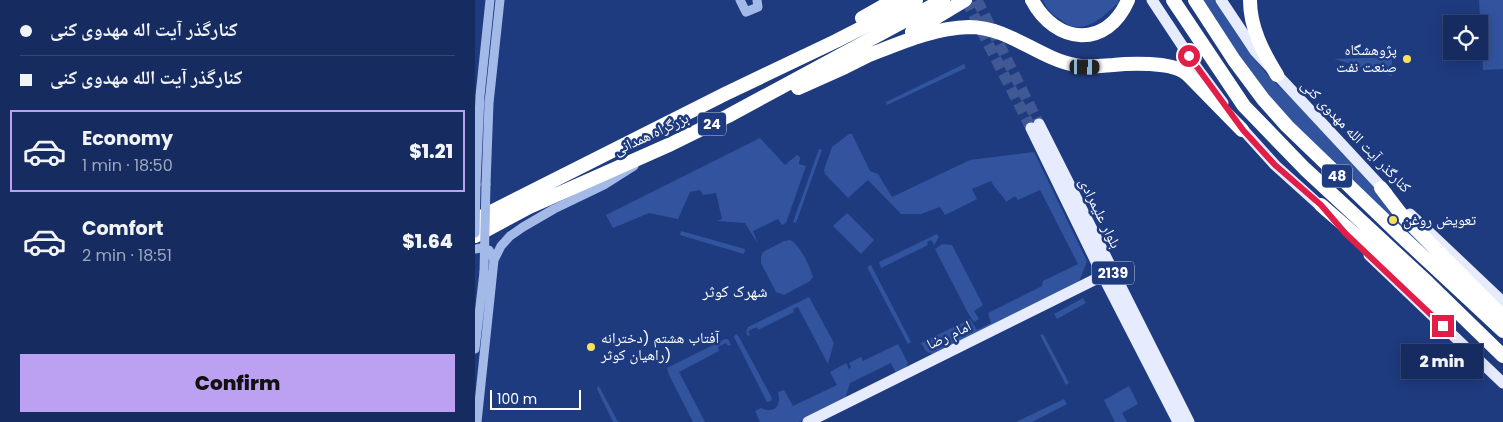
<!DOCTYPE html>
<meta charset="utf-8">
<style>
body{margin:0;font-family:Poppins,"Noto Naskh Arabic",sans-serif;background:#233869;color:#f1f3f6;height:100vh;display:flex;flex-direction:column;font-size:19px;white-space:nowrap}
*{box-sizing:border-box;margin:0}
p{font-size:16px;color:#9ea7bd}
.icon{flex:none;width:28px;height:28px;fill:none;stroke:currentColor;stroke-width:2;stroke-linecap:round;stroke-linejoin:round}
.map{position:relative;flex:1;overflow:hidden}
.drawer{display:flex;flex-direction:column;background:#162c60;width:475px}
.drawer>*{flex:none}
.guide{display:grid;align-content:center;height:110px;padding:0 20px;background:#162c60}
.buttons{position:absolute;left:968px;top:15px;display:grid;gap:10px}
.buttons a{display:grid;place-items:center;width:45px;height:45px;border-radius:0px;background:#162c60;box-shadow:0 2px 12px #0003,0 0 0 1px #354875;font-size:25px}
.scale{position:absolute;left:15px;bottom:12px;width:91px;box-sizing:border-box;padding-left:5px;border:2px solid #fff;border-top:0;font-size:14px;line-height:18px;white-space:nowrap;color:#fff;-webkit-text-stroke:4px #1e3b80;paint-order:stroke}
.end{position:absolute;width:22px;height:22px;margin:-11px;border:6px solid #e11d48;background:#fff;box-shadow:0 0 0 2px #fff}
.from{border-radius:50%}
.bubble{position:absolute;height:35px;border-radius:0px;background:#162c60;box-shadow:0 2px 12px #0003,0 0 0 1px #354875;font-size:16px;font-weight:800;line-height:35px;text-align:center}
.car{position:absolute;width:15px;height:30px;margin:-15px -8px;border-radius:6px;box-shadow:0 0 4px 1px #0007;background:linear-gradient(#222 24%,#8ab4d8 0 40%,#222 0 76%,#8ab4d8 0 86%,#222 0)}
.guide b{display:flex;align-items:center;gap:18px;height:48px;font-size:19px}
.guide b+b{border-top:1px solid #354875}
.guide i{width:12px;height:12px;background:#f1f3f6}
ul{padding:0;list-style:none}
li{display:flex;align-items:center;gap:15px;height:82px;margin:0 10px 8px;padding:0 10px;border:2px solid transparent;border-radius:0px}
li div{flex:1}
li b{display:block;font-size:19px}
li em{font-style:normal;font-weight:800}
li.selected{border-color:#bca0f2}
li>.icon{width:45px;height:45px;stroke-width:1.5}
.primary-button{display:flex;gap:10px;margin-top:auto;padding:10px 20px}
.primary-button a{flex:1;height:58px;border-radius:0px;background:#bca0f2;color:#111;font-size:20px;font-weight:800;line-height:58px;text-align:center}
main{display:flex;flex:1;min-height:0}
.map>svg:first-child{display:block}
.green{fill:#32539e}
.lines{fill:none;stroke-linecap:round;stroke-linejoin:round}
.major-tunnel{stroke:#405893;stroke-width:11;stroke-dasharray:11 5.5;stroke-linecap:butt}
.minor{stroke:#a3b9e8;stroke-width:9}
.major{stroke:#e6ecfe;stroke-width:11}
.highway{stroke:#fff;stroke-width:14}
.minor-bridge{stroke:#a3b9e8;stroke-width:9}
.route{stroke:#e11d48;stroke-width:6}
.poi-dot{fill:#f7e162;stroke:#1e3b80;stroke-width:2}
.labels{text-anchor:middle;stroke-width:5;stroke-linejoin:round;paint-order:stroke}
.shield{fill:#1e3b80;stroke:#bcc4d9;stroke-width:1}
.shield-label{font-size:14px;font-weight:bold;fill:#fff}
.poi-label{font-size:15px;fill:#fff;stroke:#1e3b80;text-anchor:start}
.street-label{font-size:15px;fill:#fff;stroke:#1e3b80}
.neighbourhood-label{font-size:16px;fill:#fff;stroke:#1e3b80}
</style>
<main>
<section class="drawer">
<div class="guide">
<b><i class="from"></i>کنارگذر آیت اله مهدوی کنی</b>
<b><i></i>کنارگذر آیت الله مهدوی کنی</b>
</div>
<ul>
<li class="selected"><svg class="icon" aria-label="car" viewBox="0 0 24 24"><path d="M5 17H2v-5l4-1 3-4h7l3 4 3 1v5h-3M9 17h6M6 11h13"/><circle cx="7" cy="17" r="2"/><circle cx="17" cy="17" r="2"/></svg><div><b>Economy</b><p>1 min · 18:50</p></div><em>$1.21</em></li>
<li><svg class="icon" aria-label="car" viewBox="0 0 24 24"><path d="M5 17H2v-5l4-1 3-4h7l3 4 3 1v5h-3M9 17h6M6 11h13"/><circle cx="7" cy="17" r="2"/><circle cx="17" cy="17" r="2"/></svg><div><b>Comfort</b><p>2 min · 18:51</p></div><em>$1.64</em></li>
</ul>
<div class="primary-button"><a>Confirm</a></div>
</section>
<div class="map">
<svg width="1028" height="422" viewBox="0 0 1028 422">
<rect width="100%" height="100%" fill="#1e3b80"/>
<path class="green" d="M568,0H644L643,3C631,14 615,31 596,26C593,25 589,22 586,20C578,15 571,9 568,0Z
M727,0H740C762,34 782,69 814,95L1028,323L827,133L793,95L772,67Z
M1004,0H1028V69L1008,70Z
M917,57V76L859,59Z
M489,64L491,68L412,105L411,102Z
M374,134H377L395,171L403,174L417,197L495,160L559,152L612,261L604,282L459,355L451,351L446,343L495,319L502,330L516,323L513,313L567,286L568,281L603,264L565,190L543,200L540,196L531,202C526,193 520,189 516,181L497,189L502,199L470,215L465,207L446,214H426L393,180L373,198L350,174L349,170L357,147Z
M285,138L310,165L322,155L325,157L324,164L331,166L311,223L307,225L303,219L278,231L283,244L270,223L242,221L247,219L241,193L228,195L225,190L215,192L203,219L174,213L138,228L131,215Z
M344,149L347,150L321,223L318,222Z
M372,213L399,240L386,254L358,226Z
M206,231L270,249L269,254L205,235Z
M462,234L464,237L459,245L456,240L452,242L453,245L406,268L404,262Z
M315,240C326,246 334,265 338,277L335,281L309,295L301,292L286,263V257L288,252L309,241Z
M467,244L477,245L508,305L499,311L504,319L499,322L493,313L460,249Z
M396,265L436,342L433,344L392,267Z
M334,297L359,343L353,364L323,307L318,309L319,312L283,330L282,327L273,331L275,335L273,336L271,332L273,327Z
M608,298L611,303L582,319L579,314Z
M261,334L264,337L297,398L296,401L292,402L291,400L260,339L259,337Z
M568,334L594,383L591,385L565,335Z
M250,339H253L256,345L253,346L251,343L243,347L244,351L204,372L230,422H218L194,375L192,368Z
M423,344L433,363L429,371L422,375L416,363L375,383L370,399L324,422H285L280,411L286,408C301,414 306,405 303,392L309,390L318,406L362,385L355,372L371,363L374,369L376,367L374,363L386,357L388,361Z
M123,386L125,388L143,422H138L122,389Z
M654,386L663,404L647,413L652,422H640L629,400Z
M589,399L592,404L557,422H541Z"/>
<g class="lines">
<path class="major-tunnel" d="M491,0L556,128
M502,0L564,124"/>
<path class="minor" d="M265,0L271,12L283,7L282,0
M11,184L14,103L25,0
M1,185L5,96L15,0
M0,249L6,248L14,250L19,260
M0,349L9,272
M2,422L19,260L26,246L35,236L48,227L79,209L129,185L159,166"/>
<path class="major" d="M677,0L722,68L748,103
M746,0L780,51L912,193
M564,124L714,422
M763,124L800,165L851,211
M556,128L628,276L703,422
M935,214L1028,302
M894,255L1028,383
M333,422L637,271"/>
<path class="highway" d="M557,0C581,45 632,49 653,0
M698,0L769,106L830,169L953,283L1028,356
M720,0L759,60L788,99L812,126L924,234L1028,331
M775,0C775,28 788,52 802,75
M387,18L419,0
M437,32L490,0
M389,57C423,44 457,28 494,27C534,27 563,58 600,65C613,68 625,66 638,65C656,63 694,62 709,72C712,74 715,77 718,80L767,130
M323,88L370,67L396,54
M906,188L926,214L1028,317
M846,205L953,298L969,310
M0,220L250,94L361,41L441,0
M0,236L54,207L196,144L253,116L468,0"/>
<path class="minor-bridge" d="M0,233L1,185
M9,272L11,184"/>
</g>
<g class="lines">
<path class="route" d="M714,56L768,130L800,165L846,205L870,233L968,326"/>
</g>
<g class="poi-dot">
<circle cx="932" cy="59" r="5"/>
<circle cx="918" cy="220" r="5"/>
<circle cx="116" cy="347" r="5"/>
</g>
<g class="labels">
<g class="shield">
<rect x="223" y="112.5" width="28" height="23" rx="4"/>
<rect x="847" y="164.5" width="30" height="23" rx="4"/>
<rect x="617" y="261.5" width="42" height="23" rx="4"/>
</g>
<g class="shield-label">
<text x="237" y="129">24</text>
<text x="862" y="181">48</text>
<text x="638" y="278">2139</text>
</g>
<g class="poi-label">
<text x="922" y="55" text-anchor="end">پژوهشگاه<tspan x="922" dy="17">صنعت نفت</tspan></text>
<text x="928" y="225">تعویض روغن</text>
<text x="126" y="343">آفتاب هشتم (دخترانه<tspan x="126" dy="17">راهیان کوثر)</tspan></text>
</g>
<g class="street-label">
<text transform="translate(176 134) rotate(-25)" y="5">بزرگراه همدانی</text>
<text transform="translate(881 136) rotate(46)" y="5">کنارگذر آیت الله مهدوی کنی</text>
<text transform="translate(625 213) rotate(64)" y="5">بلوار علیمرادی</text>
<text transform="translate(474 335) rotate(-26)" y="5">امام رضا</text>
</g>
<g class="neighbourhood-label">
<text x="260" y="297">شهرک کوثر</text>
</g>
</g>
</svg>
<div class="buttons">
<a><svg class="icon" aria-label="locate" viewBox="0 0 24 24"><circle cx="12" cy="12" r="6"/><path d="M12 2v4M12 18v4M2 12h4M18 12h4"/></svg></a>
</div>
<div class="scale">100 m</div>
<i class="end from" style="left:714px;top:56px"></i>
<i class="end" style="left:968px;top:326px"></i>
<div class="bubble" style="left:926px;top:344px;width:82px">2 min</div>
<i class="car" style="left:610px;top:67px;rotate:91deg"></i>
</div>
</main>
